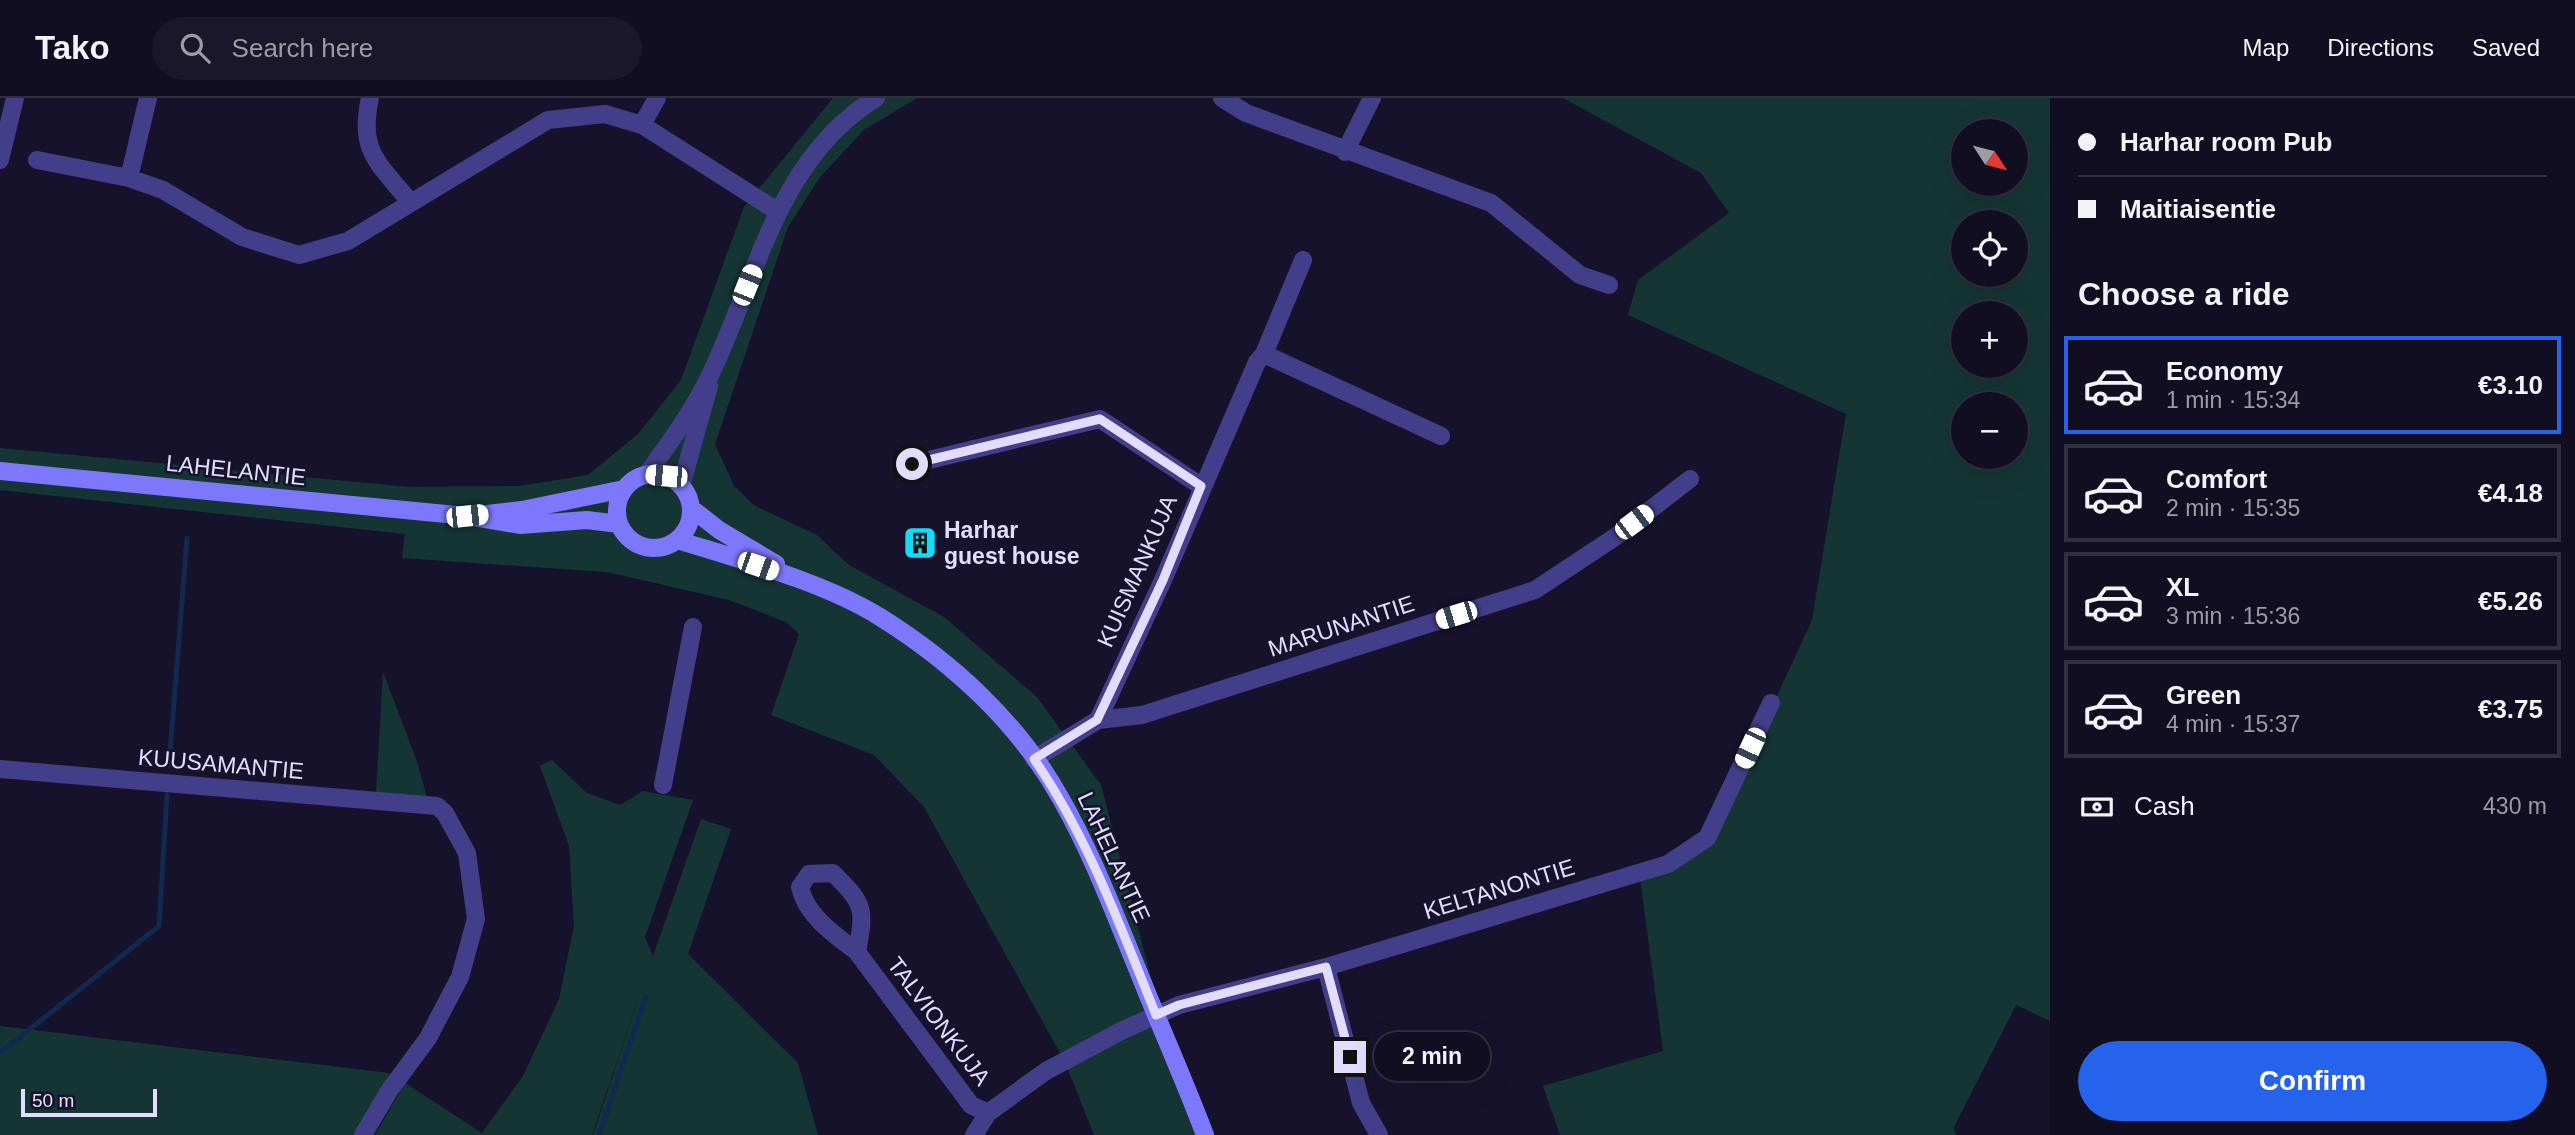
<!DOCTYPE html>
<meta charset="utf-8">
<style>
body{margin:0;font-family:Arial,sans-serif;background:#1a172a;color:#f1f3f6;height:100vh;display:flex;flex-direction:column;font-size:26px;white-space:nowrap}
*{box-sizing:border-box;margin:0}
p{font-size:23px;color:#9c9ca5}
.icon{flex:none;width:38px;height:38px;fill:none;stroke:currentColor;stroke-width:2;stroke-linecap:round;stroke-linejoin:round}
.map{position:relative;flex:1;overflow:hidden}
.panel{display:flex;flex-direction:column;background:#110e21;width:525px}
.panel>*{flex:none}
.top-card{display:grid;align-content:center;height:154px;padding:0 28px;background:#110e21}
.needle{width:46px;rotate:126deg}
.buttons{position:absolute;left:1951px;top:21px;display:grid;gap:14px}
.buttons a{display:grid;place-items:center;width:77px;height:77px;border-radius:50%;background:#110e21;box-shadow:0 7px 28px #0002,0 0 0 2px #302e3f;font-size:35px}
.scale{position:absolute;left:21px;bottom:18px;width:136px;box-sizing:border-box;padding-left:7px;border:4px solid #e2ddfe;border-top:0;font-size:19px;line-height:24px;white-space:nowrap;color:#e2ddfe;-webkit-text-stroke:5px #17122c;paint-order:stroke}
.end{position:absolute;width:32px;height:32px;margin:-16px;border:9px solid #e2ddfe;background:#111;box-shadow:0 0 0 4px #111}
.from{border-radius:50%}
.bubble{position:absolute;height:49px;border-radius:24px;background:#110e21;box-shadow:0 7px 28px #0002,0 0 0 2px #302e3f;font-size:23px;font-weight:800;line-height:49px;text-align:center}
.car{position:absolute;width:21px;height:42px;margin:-21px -10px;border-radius:9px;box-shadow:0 0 5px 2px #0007;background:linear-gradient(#fff 24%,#345 0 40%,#fff 0 76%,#345 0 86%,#fff 0)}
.top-card b{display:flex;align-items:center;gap:24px;height:66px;font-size:26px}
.top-card b+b{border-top:2px solid #302e3f}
.top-card i{width:18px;height:18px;background:#f1f3f6}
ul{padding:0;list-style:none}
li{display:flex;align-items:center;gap:21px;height:98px;margin:0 14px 10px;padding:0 14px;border:4px solid #302e3f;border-radius:0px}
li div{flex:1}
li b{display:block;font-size:26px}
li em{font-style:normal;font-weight:800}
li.selected{border-color:#2563eb}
li>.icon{width:63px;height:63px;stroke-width:1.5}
h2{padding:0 28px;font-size:32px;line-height:84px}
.pay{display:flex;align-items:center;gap:18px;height:77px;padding:0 28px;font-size:26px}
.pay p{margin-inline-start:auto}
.primary-button{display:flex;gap:14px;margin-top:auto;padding:14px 28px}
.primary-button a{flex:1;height:80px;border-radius:42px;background:#2563eb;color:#fff;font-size:28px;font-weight:800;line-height:80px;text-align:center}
header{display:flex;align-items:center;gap:42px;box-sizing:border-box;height:98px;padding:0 35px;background:#110e21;border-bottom:2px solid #302e3f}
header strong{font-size:33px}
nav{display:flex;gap:38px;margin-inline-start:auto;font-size:24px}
.search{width:490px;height:63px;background:#1a172a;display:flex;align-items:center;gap:18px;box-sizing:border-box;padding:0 24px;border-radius:38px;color:#9c9ca5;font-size:26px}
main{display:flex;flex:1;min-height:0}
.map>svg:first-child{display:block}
.green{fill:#153535;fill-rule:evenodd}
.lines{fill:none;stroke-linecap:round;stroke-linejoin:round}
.stream{stroke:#112851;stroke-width:5}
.minor{stroke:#433e89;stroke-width:18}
.tertiary{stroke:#433e89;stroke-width:18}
.secondary{stroke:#7d77fc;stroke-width:18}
.route{stroke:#e2ddfe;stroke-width:9}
.labels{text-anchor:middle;stroke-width:5;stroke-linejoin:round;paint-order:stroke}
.street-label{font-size:23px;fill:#e2ddfe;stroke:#17122c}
.poi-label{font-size:23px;font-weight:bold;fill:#e2ddfe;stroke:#17122c;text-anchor:start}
</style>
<header>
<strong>Tako</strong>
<div class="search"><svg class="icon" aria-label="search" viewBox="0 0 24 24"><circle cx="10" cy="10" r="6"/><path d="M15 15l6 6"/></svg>Search here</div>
<nav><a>Map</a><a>Directions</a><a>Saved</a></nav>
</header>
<main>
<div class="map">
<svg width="2050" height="1037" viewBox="0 0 2050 1037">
<rect width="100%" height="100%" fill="#17122c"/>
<path class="green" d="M833,0H917L864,32L820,79L788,129L715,346L734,388L755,408L817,437L849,467L944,519L1037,599L1101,687L1158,907L1215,1037H1094L1065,964L924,709L874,657L771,617L799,536L786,524L729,502L607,474L402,460L405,436L0,392V350L410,389L519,388L588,377L638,336L681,282L744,109Z
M1563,0H2050V923L2016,907L1954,1029L1956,1037H1560L1543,988L1663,953L1640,780L1710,743L1812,522L1846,316L1628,217L1638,182L1729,115L1701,75ZM1964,33H2016V86H1964ZM1964,124H2016V177H1964ZM1964,215H2016V268H1964ZM1964,306H2016V359H1964Z
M383,574L416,661L427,699L376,695Z
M552,662L587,695L620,707L643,693L693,702L645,839L653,858L701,721L731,731L688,856L798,965L818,1037H593L644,884L592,1037H375L405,985L482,1035L523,978L559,901L574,828L569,748L540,668Z
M0,928L389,975L392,977L355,1037H0Z"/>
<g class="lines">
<path class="stream" d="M169,667L187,440
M0,955L159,828L167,697
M599,1037L646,899"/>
<path class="minor" d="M370,0C358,54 379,65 410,104
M1222,0L1246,15L1491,105L1580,177L1609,187
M642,27L657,0
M1345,54L1372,0
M0,62L15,0
M37,62L129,80L163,92L242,139L299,157L348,143L548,22L605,16L642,27L777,113
M129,80L148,0
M1264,256L1441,338
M912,366L1100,321L1201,388
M1098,622L1142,617L1535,492L1615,439L1690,381
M1034,661L1098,622L1163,482L1257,264L1264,256L1303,162
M0,671L437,708L445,715L467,755L476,821L460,879L428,940L389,993L363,1037
M663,687L693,529
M857,854C835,837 806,818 800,789L809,776L833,775C865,807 865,810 857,854L971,1007L988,1015
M1326,869L1361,1005L1379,1037
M974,1037L988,1015L1046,973L1123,932L1179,907L1326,869L1668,766L1707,740L1771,605"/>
<path class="tertiary" d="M647,376C670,344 696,309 712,273C758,176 778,60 876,0
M681,388L709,288"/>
<path class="secondary" d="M0,373L467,418L520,427L587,422L619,426
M617 413a37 37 0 1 1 74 0a37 37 0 1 1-74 0Z
M691,410L719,432L776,466
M487,416L522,412L624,391
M677,442C741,462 824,484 880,519C952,564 1019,625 1061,701C1093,757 1116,820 1141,880C1162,933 1185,984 1205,1037"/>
</g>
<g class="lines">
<path class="route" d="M912,366L1100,321L1201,388L1163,482L1097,622L1034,661C1088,739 1121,830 1156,917L1179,907L1326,869L1350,959"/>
</g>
<defs>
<symbol id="building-square" viewBox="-11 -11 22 22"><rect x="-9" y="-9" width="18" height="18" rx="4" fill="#0edcf9" stroke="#17122c"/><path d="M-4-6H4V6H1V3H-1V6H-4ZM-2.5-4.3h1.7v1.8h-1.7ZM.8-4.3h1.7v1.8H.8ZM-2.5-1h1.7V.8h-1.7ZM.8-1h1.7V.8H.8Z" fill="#111"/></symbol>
</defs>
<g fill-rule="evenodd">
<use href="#building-square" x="901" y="426" width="38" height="38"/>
</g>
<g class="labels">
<g class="street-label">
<text transform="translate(236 372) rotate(6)" y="8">LAHELANTIE</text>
<text transform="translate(1137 473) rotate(-66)" y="8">KUISMANKUJA</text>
<text transform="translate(1341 528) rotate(-18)" y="8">MARUNANTIE</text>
<text transform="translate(221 666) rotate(5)" y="8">KUUSAMANTIE</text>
<text transform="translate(1114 759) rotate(65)" y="8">LAHELANTIE</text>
<text transform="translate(1499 791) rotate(-17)" y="8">KELTANONTIE</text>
<text transform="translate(939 923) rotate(53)" y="8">TALVIONKUJA</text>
</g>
<g class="poi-label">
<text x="944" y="440">Harhar<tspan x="944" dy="26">guest house</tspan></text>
</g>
</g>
</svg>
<div class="buttons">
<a><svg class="needle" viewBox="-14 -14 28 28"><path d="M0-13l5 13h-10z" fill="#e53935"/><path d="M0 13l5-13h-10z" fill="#9c9ca5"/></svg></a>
<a><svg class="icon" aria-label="locate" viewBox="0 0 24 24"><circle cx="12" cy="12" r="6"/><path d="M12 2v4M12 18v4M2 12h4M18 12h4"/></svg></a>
<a>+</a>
<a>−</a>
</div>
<div class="scale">50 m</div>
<i class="end from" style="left:912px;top:366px"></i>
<i class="end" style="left:1350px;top:959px"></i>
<div class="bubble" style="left:1374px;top:934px;width:116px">2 min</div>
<i class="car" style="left:747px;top:187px;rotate:22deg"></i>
<i class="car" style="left:666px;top:378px;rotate:275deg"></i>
<i class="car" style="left:467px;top:418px;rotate:84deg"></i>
<i class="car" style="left:1634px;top:424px;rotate:53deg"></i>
<i class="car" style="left:758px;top:468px;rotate:109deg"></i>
<i class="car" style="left:1456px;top:517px;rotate:253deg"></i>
<i class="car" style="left:1750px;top:650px;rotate:205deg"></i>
</div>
<section class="panel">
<div class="top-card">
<b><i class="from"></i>Harhar room Pub</b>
<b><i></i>Maitiaisentie</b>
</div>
<h2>Choose a ride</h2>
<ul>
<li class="selected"><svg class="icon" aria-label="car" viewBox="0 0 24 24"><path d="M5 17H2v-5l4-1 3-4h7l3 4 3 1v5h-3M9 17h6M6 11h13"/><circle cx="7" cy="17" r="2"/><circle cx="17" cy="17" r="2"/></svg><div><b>Economy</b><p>1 min · 15:34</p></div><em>€3.10</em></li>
<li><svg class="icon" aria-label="car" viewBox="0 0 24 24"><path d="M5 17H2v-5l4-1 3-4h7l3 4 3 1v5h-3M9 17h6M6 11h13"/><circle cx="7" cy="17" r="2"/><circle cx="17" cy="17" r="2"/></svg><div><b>Comfort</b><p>2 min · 15:35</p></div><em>€4.18</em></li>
<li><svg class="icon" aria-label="car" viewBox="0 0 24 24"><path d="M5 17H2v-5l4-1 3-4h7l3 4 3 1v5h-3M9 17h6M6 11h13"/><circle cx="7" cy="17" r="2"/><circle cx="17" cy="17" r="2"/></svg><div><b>XL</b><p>3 min · 15:36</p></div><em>€5.26</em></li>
<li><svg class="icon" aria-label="car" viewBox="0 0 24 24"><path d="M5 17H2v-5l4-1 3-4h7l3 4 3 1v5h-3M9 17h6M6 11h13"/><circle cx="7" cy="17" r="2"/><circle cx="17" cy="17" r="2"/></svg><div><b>Green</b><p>4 min · 15:37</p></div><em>€3.75</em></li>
</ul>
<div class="pay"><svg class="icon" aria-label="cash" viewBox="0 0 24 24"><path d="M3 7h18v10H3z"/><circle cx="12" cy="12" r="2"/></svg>Cash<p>430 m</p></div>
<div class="primary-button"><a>Confirm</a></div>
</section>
</main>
